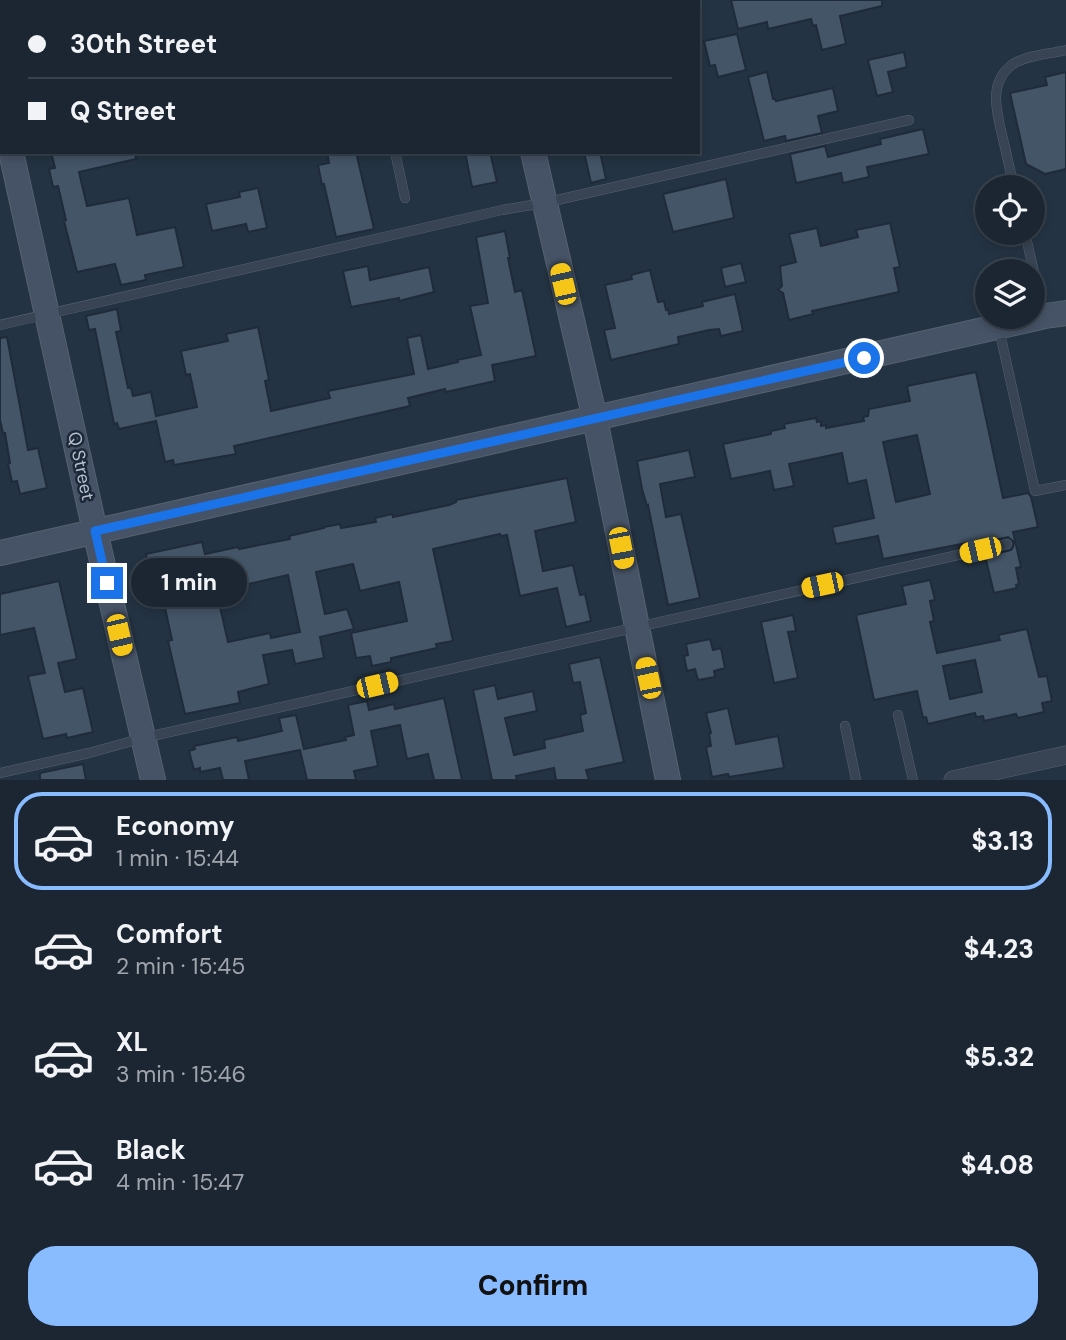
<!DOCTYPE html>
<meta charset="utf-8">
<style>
body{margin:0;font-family:"DM Sans",sans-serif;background:#28323e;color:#f1f3f6;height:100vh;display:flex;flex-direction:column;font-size:26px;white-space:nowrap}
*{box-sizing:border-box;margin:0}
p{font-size:23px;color:#a0a5ac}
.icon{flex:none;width:38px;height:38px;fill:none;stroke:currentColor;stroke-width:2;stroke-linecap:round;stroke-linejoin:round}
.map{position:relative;height:780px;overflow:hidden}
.side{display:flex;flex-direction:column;background:#1b2632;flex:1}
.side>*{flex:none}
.guide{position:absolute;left:0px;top:0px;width:700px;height:154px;box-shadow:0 4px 10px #0003,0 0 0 2px #39434d;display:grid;align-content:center;height:154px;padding:0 28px;background:#1b2632}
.controls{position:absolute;left:975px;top:175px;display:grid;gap:14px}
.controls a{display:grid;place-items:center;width:70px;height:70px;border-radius:50%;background:#1b2632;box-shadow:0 4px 10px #0003,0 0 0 2px #39434d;font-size:35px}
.end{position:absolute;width:32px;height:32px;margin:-16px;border:9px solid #1a73e8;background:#fff;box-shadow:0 0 0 4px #fff}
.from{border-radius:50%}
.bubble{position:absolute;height:49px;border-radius:24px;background:#1b2632;box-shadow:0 4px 10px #0003,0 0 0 2px #39434d;font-size:23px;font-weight:800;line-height:49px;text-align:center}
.car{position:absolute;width:21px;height:42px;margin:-21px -10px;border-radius:9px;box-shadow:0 0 5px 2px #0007;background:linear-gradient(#f5c518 24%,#345 0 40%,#f5c518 0 76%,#345 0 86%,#f5c518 0)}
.guide b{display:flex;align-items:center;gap:24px;height:66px;font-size:26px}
.guide b+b{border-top:2px solid #39434d}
.guide i{width:18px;height:18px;background:#f1f3f6}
ul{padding:12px 0 0;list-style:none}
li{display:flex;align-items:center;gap:21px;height:98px;margin:0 14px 10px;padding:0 14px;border:4px solid transparent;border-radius:28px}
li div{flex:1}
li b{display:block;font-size:26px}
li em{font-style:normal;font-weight:800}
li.selected{border-color:#8bf}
li>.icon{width:63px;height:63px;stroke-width:1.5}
.cta{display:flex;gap:14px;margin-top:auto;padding:14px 28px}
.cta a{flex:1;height:80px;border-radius:28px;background:#8bf;color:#111;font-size:28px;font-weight:800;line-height:80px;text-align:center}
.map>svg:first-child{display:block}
.building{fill:#445568;stroke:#1f2b3a;stroke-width:2;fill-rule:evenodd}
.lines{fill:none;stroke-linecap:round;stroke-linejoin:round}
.lane-casing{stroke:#566270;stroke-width:10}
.street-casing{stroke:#566270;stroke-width:19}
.secondary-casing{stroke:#566270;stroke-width:26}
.lane{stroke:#384453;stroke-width:9}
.street{stroke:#384453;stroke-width:18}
.secondary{stroke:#465366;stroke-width:24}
.route{stroke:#1a73e8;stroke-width:9}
.labels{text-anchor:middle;stroke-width:5;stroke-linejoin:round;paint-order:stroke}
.street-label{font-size:18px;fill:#b5bfcd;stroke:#1d2938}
</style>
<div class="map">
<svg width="1066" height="780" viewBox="0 0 1066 780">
<rect width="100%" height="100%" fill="#243343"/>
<path class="building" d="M731,0H882V6L840,16L846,44L822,50L816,25L813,26L811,19L768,29L767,22L738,29Z
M737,34L746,70L718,77L715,65L710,66L704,41Z
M904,52L907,67L888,72L893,92L877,96L868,60Z
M767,72L773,99H775L776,101L833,88L838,111L818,116L822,133L786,141L785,136L764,141L748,77Z
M1066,72V169L1045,174L1026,164L1010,93L1047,85L1045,77Z
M923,129L929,154L867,167L869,177L843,183L841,173L796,183L790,154L825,146L828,157L881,144L880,139Z
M51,152H135L136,159L79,172L87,206L129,198L137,235L175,227L184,267L145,275L146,280L121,285L115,264L77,272L64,221L66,220L58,186L53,187L49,169L55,168Z
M327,152H356L374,229L336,237L324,184L322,185L318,165L329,163Z
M465,152H490L497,182L472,187Z
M584,152H600L606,179L591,183Z
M726,179L734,218L673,232L663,194Z
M258,188L267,228L248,232L246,224L212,231L206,204L240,197L239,192Z
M890,223L900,267L894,268L899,292L812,311L813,314L789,320L783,293L778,290L782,286L780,266L796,262L789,234L817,228L821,246L858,237L856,230Z
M505,231L510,258H508L515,292L522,290L536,356L492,365L495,381L446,392L445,389L408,398L410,406L234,446L236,454L174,465L173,460L165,462L156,421L119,429L117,423L114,424L95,329L89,330L86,316L117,309L121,331L116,332L128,388H131L133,396L151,392L156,416L197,407L190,374L186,375L181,351L228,341L226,334L258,327L269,380L265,381L271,411L330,398L328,391L414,374L407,338L421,335L428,369L458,362L457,360L481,355L470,306L488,303L476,237Z
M741,263L746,282L725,287L721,268Z
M368,266L370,280L429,267L434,292L399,301V298L351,307L343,271Z
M650,270L658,302L664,301L666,310L668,309L669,314L703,306L702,302L735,294L743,331L721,336L719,329L709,330L678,337L679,344L611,360L604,330L615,328L605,285L632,279L631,275Z
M7,337L28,450L38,448L47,488L20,494L17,481L12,482L8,464L10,463L5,433H3L0,420V338Z
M976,372L1003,498L1028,493L1031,497L1038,527L1013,532L1021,567L1016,568L1019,584L1016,585L1017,588L994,593L985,556L1011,550L1013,547L1014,542L1008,537L967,546V543L883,559L878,536L836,544L832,527L874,518L866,480L848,484L842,453L789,464L794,486L774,490L770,471L731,479L723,444L771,434V431L785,428L784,424L816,418L817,422L821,421V426L826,425V428L864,421L863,417L868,416L869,409L910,401L907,386ZM917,435L930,494L896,502L883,442Z
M689,450L695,477L660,484L666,517L681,514L700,598L668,605L648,505L647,506L642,489L637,461Z
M567,478L576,522L535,531L543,571L573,565L580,595L585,594L591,621L566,627L557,588L520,596L507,535L501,536L500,534L433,549L453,641L436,644L437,648L391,658V662L372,666L370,656L356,658L351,633L407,621L399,582L360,591L353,564L316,572L325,614L347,609L354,629L320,637L324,658L295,664L292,650L263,655L269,684L238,692L240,703L185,714L168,641L172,640L159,580L152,582L146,554L202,542L205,554L238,547L239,549L290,539L289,536L324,528V527L340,524L341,528L376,522L375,518L392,514L393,517L449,505L456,502V500ZM288,575L300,632L271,638L270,633L228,642L218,598L224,597L222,590Z
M930,580L935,600L930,601L934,621L930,622L937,653L1000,640L998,635L1027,629L1039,677L1047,676L1052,701L1042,703L1044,712L1018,718L1016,714L984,721L983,716L976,717L975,713L928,724L926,717L923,718L917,691L874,700L856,615L906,604L902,586ZM975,660L982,692L950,699L943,666Z
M59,581L77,659L58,663L65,692L83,688L93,732L67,738L66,734L43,739L28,676L45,673L34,628L0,635V594Z
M793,615L796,631L788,632L798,678L774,683L761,622Z
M710,639L713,650L721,648L725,668L714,671L715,677L698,680L695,669L687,671L684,656L688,655L686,644Z
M600,657L624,762L586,770L589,780H556L554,768L516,776L517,780H492L473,690L495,685L498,699L533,691L537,711L505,718L514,755L545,748L544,740L583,731L580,715L586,713L580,682L573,683L569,664Z
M444,698L462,780H434L428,754L407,759L400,725L371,731L378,766L354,771L356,780H307L300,750L245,761L249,780H223L220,768L200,772V768L194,770L189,751L195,749L194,746L237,737L238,741L282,731L279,718L296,715L304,749L346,740L345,737L354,735L348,705L367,701L369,710L394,704L395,709Z
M728,708L736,744L778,736L784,768L729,777L728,774L712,777L706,747L711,746L709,734L711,733L706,713Z
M83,764L86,780H40V773Z"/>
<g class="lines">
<defs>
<path id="lane" d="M395,152L405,198
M1014,187C1010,171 1007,155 1003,139C997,113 987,83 1013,64C1027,55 1050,54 1066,50
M1025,233L1044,315
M0,325L502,210L544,203L909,120
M999,329L1035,491L1066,485
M898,715L913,780
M845,726L856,780
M0,773L89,753L143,738L1007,544"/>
<path id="street" d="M463,2L471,0
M953,780L1066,755"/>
<path id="secondary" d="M497,0L498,2
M0,102L2,110
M11,152L95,531L153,780
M533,152L595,419L668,780
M0,553L1045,316L1066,313"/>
</defs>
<use href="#lane" class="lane-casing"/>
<use href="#street" class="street-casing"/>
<use href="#secondary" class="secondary-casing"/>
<use href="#lane" class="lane"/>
<use href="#street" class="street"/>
<use href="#secondary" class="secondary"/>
</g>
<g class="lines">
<path class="route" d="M107,583L95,531L864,358"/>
</g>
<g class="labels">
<g class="street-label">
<text transform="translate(81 466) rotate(78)" y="6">Q Street</text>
</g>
</g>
</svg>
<div class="controls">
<a><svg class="icon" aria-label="locate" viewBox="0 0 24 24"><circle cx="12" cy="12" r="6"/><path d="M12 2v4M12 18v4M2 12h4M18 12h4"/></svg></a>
<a><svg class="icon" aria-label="layers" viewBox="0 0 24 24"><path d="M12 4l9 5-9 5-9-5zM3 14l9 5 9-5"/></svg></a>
</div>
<i class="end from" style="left:864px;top:358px"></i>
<i class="end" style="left:107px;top:583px"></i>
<div class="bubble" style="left:131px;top:558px;width:116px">1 min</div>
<i class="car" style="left:563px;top:284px;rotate:347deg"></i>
<i class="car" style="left:621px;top:548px;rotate:169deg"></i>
<i class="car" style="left:980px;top:550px;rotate:257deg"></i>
<i class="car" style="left:822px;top:585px;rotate:258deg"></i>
<i class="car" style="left:119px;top:635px;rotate:167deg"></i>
<i class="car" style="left:648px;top:678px;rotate:348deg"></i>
<i class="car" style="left:377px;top:685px;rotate:77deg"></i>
<div class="guide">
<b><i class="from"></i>30th Street</b>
<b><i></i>Q Street</b>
</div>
</div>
<section class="side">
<ul>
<li class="selected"><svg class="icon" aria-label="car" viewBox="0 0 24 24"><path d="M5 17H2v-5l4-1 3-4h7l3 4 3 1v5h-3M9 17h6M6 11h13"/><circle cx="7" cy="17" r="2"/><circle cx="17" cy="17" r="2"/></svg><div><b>Economy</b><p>1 min · 15:44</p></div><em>$3.13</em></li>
<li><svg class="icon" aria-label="car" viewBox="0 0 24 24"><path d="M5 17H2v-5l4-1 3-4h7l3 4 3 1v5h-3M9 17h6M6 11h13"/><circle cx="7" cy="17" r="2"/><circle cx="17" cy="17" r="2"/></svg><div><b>Comfort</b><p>2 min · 15:45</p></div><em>$4.23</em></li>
<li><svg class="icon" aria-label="car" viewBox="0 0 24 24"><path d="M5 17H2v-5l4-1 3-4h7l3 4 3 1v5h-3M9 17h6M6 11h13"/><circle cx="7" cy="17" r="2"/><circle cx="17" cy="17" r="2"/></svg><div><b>XL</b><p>3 min · 15:46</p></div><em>$5.32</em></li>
<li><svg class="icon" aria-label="car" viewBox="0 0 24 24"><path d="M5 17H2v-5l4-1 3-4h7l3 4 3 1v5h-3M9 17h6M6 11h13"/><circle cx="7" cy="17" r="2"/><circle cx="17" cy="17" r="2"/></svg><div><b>Black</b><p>4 min · 15:47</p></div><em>$4.08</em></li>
</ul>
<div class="cta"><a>Confirm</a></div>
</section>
